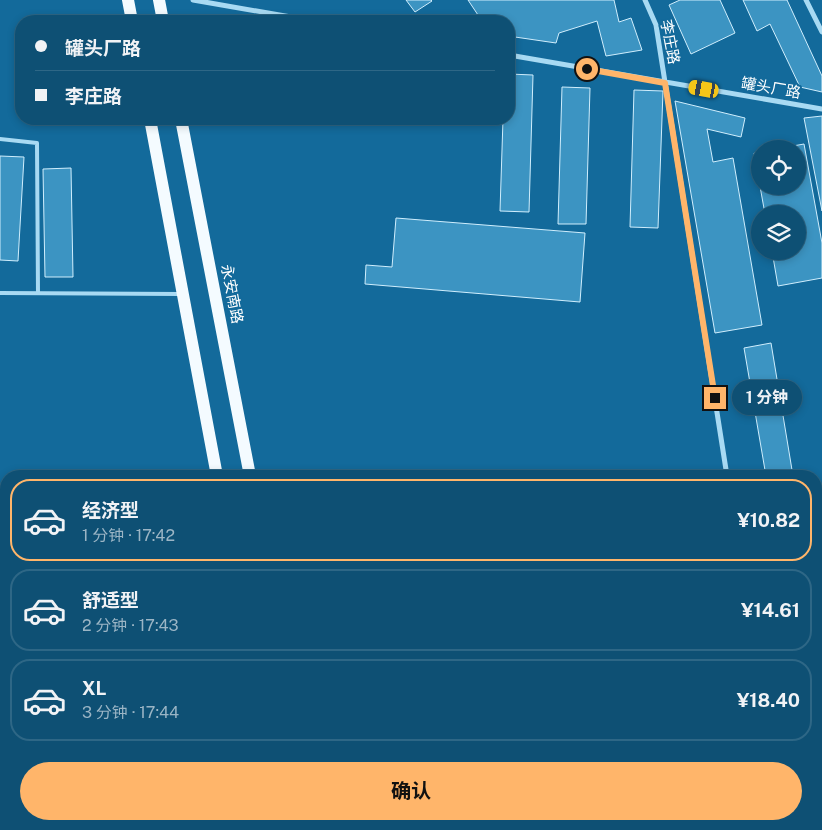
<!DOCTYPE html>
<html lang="zh">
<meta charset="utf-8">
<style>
body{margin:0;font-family:"Public Sans","Noto Sans SC",sans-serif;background:#1c5a7c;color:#f1f3f6;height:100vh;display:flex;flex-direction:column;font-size:19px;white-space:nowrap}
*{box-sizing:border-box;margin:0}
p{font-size:16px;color:#9bb5c5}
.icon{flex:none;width:28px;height:28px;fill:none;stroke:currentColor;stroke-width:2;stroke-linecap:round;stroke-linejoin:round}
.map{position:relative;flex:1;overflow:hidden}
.drawer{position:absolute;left:0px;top:470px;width:822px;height:360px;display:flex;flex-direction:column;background:#0e5074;border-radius:20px 20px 0 0;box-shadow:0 2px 8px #0003,0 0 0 1px #2e6786}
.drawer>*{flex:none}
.guide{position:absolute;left:15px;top:15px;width:500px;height:110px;border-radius:20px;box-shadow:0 2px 8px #0003,0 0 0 1px #2e6786;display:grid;align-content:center;height:110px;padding:0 20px;background:#0e5074}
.buttons{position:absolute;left:751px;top:140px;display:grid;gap:10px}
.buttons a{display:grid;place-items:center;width:55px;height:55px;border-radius:50%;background:#0e5074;box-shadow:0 2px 8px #0003,0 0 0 1px #2e6786;font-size:25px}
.end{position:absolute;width:22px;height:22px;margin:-11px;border:6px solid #ffb56a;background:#111;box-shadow:0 0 0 2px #111}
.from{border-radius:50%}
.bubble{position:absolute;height:35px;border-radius:18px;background:#0e5074;box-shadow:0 2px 8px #0003,0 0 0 1px #2e6786;font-size:16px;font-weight:700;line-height:35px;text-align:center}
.car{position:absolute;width:15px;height:30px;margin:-15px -8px;border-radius:6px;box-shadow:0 0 4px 1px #0007;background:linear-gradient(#f5c518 24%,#345 0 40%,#f5c518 0 76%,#345 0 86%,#f5c518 0)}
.guide b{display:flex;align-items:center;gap:18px;height:48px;font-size:19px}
.guide b+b{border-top:1px solid #2e6786}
.guide i{width:12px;height:12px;background:#f1f3f6}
ul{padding:9px 0 0;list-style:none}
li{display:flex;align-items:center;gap:15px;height:82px;margin:0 10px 8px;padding:0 10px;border:2px solid #2e6786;border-radius:20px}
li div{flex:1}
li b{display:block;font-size:19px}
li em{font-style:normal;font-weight:700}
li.active{border-color:#ffb56a}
li>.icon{width:45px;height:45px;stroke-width:1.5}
.button{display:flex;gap:10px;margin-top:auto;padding:10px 20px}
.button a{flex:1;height:58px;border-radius:30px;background:#ffb56a;color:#111;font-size:20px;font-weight:700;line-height:58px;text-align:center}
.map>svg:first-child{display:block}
.green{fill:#2284b8}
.building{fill:#3c94c2;stroke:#d0eefd}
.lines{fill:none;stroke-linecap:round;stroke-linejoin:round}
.service{stroke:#a8daf3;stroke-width:4}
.minor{stroke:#a8daf3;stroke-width:5}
.tertiary{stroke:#a8daf3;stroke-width:9}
.primary{stroke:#f4fbff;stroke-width:12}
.route{stroke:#ffb56a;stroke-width:6}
.labels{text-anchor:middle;stroke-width:4;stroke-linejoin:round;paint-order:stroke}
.street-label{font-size:15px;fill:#fff;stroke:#136a9b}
</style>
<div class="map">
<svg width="822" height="830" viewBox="0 0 822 830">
<rect width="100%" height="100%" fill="#136a9b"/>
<path class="green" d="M816,666L822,671V830H664L663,824H816Z"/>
<path class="building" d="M406,0H431L432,1L415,12Z
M468,0H614L619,22L631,18L642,50L606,56L597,21L559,33L556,43L515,37L509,28V21L503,20L482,21Z
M680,0H720L735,33L691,54L669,5Z
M743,0H787L822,76V92L800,87L770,24L757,31Z
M509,74L533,75L529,212L500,211L503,119H509Z
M562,87L590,88L586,224H558Z
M634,90L663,91L658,228L630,227Z
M675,101L745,118L741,137L707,129L713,162L733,158L762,325L715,333Z
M822,116V211L804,118Z
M804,144L822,243V278L778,286L772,251H798V214H765L754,153L760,152V186H798V149H776Z
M0,156L24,157L18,261L0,260Z
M71,168L73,277H45L43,169Z
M396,218L585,233L580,302L365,284L366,265L392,267Z
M771,343L793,476H766L744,348Z
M764,824H809V830H765Z"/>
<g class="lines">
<path class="service" d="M0,139L37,143L38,293
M0,293L180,294
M383,824L384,830
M650,824L651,830
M741,824L742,830
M441,828L460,824"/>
<path class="minor" d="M193,0L314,21
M645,0L656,25L727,476
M806,0L822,32
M509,55L822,109"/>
<path class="tertiary" d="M0,607H6
M816,634H822"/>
<path class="primary" d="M128,0L132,21
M159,0L163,21
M150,119L217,476
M181,119L250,476
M285,824L286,830
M319,824L320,830"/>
</g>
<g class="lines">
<path class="route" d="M587,69L665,83L715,398"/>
</g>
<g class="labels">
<g class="street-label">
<text transform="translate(670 42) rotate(79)" y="5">李庄路</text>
<text transform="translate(771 88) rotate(10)" y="5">罐头厂路</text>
<text transform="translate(232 294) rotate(79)" y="5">永安南路</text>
</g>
</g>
</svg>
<div class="buttons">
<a><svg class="icon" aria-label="locate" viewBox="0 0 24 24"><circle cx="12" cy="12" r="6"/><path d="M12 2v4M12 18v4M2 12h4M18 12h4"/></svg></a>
<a><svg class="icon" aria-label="layers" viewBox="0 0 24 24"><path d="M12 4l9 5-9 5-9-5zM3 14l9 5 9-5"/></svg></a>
</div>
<i class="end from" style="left:587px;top:69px"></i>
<i class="end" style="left:715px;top:398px"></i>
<div class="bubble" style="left:732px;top:380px;width:70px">1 分钟</div>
<i class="car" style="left:704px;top:89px;rotate:280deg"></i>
<div class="guide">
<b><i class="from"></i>罐头厂路</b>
<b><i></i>李庄路</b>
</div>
<section class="drawer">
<ul>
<li class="active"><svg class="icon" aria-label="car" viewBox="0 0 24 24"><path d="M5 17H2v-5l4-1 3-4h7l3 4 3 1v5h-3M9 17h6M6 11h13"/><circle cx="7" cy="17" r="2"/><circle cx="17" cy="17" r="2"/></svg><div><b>经济型</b><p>1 分钟 · 17:42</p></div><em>¥10.82</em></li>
<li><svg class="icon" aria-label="car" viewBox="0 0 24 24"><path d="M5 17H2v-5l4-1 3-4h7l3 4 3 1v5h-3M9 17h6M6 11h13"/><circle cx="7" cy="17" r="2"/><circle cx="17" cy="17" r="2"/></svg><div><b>舒适型</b><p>2 分钟 · 17:43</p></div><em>¥14.61</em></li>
<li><svg class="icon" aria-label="car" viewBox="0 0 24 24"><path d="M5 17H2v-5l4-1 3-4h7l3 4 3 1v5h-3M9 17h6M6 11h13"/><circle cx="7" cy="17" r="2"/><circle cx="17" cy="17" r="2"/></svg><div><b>XL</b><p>3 分钟 · 17:44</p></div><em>¥18.40</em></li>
</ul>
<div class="button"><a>确认</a></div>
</section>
</div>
